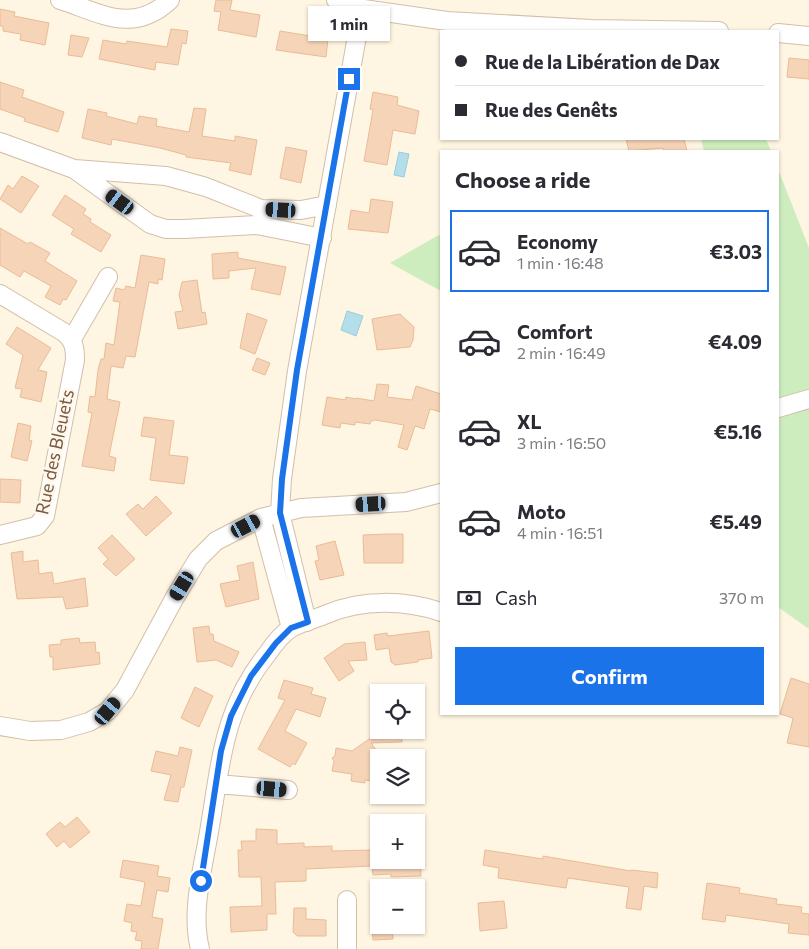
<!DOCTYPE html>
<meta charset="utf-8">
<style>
body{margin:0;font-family:Commissioner,sans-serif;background:#f7f7f7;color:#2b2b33;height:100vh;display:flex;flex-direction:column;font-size:19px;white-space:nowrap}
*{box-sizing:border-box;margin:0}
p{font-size:16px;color:#7c7c81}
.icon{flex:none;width:28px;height:28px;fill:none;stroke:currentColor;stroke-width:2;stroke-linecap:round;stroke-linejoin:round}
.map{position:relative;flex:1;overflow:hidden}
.panel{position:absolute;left:440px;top:150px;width:339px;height:565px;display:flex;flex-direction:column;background:#fff;border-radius:0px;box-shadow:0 1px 4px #0004}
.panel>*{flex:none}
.banner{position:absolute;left:440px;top:30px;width:339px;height:110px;border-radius:0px;box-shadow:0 1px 4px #0004;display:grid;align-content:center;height:110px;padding:0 15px;background:#fff}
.controls{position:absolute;left:370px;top:684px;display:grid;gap:10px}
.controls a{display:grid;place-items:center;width:55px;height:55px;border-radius:0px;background:#fff;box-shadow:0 1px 4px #0004;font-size:25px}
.end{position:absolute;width:22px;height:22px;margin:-11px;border:6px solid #1a73e8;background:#fff;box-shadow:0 0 0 2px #fff}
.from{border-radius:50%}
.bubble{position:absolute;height:35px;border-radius:0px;background:#fff;box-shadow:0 1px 4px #0004;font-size:16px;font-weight:700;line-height:35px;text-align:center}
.car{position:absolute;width:15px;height:30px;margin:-15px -8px;border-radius:6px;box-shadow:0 0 4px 1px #0007;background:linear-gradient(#222 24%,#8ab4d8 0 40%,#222 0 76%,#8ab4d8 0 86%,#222 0)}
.banner b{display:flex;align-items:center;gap:18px;height:48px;font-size:19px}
.banner b+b{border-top:1px solid #e1e1e2}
.banner i{width:12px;height:12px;background:#2b2b33}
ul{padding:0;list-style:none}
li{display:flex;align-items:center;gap:15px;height:82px;margin:0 10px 8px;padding:0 5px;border:2px solid transparent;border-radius:0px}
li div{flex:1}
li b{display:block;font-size:19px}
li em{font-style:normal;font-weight:700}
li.on{border-color:#1a73e8}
li>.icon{width:45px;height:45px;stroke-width:1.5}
h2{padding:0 15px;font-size:22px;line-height:60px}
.pay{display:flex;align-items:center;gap:12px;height:55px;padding:0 15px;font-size:19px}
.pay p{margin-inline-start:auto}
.button{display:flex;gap:10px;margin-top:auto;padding:10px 15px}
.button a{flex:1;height:58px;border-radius:0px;background:#1a73e8;color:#fff;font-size:20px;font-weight:700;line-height:58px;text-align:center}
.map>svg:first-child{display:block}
.green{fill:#ceedbf}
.water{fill:#b4dee9;stroke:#9acddc}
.building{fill:#f6d4b7;stroke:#eabc96}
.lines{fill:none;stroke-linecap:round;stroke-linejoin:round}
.street-casing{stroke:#d2bfaa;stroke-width:20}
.street{stroke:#fff;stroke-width:18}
.route{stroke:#1a73e8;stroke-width:6}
.labels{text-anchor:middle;stroke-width:5;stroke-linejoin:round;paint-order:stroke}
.street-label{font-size:18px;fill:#785b46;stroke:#fff8ea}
</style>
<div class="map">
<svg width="809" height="949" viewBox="0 0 809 949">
<rect width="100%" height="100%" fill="#fef5e2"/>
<path class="green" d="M701,139H766L771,151H704Z
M778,169L809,248V629L778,607Z
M441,235V291L390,263L437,236Z"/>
<path class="water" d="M399,152L409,154L404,177L394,175Z
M347,311L363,316L356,336L341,330Z"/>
<path class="building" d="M216,0H232L230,10L260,15L256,37L218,30L221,12L214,11Z
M0,9L15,12L14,16L49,23L45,45L20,40L21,34L3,31V26H0Z
M171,29L188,31L186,44L182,43L178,65L156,62L155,70L99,59L103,40L126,44L127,41L167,47Z
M280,31L328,39L326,57L276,50Z
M71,35L89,38L82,57L68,55Z
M789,58L809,60V79L787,77Z
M0,82L24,90L22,97L64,112L58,132L24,121L25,118L0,109Z
M373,92L398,97L397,105L419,111L415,134L393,130L387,165L364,161L373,110L370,109Z
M194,108L206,109L202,136L235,141V136L257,140L251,175L229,170L231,163L186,157V155L160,148L112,139L111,145L82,138L88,109L107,113L106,116L137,124L139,116L157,119L156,126L189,132Z
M626,139H684L687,151H664L663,148L629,151Z
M286,147L307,151L301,183L280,178Z
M22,176L39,186L21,213L0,199L8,185L13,189Z
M65,195L86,209L83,214L91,219L90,222L111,235L101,252L71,234L74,229L52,215Z
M371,199L393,202L388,233L348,229L351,210L369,213Z
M0,228L28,244L30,242L50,253L45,261L77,281L66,300L63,299L60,305L45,297L51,286L24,271L20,277L0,265Z
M238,252V258L286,267L280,295L251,289L256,268L229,271V278L213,279L212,254Z
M141,255L165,259L162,280L158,279V284L149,282L135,357L126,356L123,368L111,366L107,399L120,402L109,456L116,458L114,471L82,466L92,413L88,412L90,396L95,397L98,370L101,359H104L106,343L114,345L120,302L113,301L116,288L124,290L126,286L135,288Z
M197,280L202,313L205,312L207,324L178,329L175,312L183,311L179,295L182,282Z
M247,313L267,320L255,354L240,348Z
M400,314L414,327L413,340L410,347L377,350L372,319Z
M17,327L51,348L38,370L47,372L41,402L20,397L22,389L15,388L23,355L6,344Z
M257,358L270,363L265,375L252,370Z
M377,384L389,385L387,397L412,400L416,386L441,394V412L430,409L424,429L415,426L407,450L398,447L404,425L375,420L371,421L370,424L355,422V425L341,423L340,428L322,425L327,397L345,400L346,397L356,399V398L374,401Z
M144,417L174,421L169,455L188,457L184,484L150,480L156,438L141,436Z
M18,423L31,426L29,440L32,441L27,461L11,457Z
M0,479L21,480L20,503L0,502Z
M156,496L172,513L146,536L126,514L138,504L143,509Z
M388,534H403V563H364L363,535Z
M112,535L135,559L116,576L103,564L108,559L98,548Z
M335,541L344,575L320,580L315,561L319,560L316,546Z
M23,551V562L38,560L39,574L52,572L54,584L85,578L88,606L66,609L63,597L17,599L11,553Z
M253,562L259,599L226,607L220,584L240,580L237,566Z
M209,626L210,634H213L214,641L239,652L232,667L216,660L197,662L193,628Z
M429,631L432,658L418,660V662L395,665L391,662L389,648L376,650L374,635L387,633L388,636Z
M79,638L80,643L95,642L96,653L99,652L100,664L53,670V657H50L49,645L61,644V640Z
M365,642L367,660L348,661L354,671L339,681L324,658L344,644Z
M791,678L809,684V747L787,743L793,718L780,714Z
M284,680L313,688L311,694L326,698L320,717L296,709L285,731L307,743L295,765L293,763L290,767L258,749L285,700L278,698Z
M195,687L213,696L199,727L181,718Z
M382,730H402V742L371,743L379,754V782L365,780V783L351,781L352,774L332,771L334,761L332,758L335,756L336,748L352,751Z
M180,747L192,750L184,787H181L178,802L164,800L171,775L151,771L156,751L178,756Z
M77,817L90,832L70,848L64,841L57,847L46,834L60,822L65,827Z
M256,829L277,830V844L304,843V847L332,846V851L372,850V854H379V860H420L421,876L391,877V874L373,875L372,866L306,869V881L275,882L276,914H267V930L231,932L230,907L262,906L261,877H239L238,850H242L241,841H256Z
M485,850L543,859V856L631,871V870L658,873L657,888L644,886L641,910L626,908L629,887L568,878L566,888L498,878L499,868L483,865Z
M123,860L159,866L157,876L170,878L168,892L157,890L152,917L163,919L158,949H141L142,941L135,940L137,932L131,931L132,923L124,921L127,904L141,906L145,882L120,877Z
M707,883L740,888L739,893L777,899L776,904L802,907L801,913L809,914V935L788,933L789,924L726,915L725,922L702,919Z
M504,901L507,928L480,931L478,903Z
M294,908H306V919L326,920V936H297L293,932Z
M372,925H392L393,939L373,940Z"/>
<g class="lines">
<defs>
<path id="street" d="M60,0C101,13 133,35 170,0
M336,0L351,4L357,8L447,21L591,29L719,31
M778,33L809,36
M0,142L74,169L150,224L166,229H184L257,225L322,238
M75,169L166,176L206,187L261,209L301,210L327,205
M0,294L65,333C74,341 75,348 75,360L45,516L37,526L0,535
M72,339L108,277
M778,408L809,399
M261,518L291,628
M307,622L280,513L282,479L297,371L359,25L360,16L357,8
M0,726L30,731L61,730L89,722L108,711L125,690L174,599L198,559L216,541L261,518L301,508L406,502L441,493
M217,784L288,790
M200,949C190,910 204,865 210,826C221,760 224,707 268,653C274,644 282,634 291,628C302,622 315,619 327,614C362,599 405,600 441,612
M347,949V900"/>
</defs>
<use href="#street" class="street-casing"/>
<use href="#street" class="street"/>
</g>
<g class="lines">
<path class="route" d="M201,881L221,751L231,716L251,676L276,643L291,628L308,622L280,513L282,479L297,370L349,79"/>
</g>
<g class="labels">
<g class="street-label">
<text transform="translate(55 452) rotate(-78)" y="6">Rue des Bleuets</text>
</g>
</g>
</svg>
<div class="controls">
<a><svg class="icon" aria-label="locate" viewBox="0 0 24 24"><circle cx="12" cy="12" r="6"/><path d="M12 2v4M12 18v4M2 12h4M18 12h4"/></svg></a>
<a><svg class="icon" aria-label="layers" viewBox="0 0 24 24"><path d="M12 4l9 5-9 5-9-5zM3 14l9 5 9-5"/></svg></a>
<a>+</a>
<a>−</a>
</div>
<i class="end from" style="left:201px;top:881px"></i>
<i class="end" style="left:349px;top:79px"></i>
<div class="bubble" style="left:308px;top:6px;width:82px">1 min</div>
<i class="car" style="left:120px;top:202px;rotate:306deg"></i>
<i class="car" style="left:281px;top:210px;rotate:273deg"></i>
<i class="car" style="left:371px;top:504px;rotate:267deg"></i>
<i class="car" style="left:246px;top:526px;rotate:62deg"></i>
<i class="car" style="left:182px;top:586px;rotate:211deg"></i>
<i class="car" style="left:108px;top:711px;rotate:40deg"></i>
<i class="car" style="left:272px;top:789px;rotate:95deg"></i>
<div class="banner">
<b><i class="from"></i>Rue de la Libération de Dax</b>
<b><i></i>Rue des Genêts</b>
</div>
<section class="panel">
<h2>Choose a ride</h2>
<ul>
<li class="on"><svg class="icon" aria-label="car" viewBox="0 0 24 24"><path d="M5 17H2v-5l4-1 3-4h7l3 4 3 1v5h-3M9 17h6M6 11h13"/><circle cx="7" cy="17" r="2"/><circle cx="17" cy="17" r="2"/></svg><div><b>Economy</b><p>1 min · 16:48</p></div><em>€3.03</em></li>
<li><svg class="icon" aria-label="car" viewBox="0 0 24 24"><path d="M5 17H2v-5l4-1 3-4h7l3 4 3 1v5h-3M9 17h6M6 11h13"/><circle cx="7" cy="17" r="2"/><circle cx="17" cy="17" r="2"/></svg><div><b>Comfort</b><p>2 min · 16:49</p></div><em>€4.09</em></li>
<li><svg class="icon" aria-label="car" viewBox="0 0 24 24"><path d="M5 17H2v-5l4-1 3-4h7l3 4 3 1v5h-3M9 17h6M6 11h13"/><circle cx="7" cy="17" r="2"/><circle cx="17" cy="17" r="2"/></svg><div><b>XL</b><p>3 min · 16:50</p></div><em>€5.16</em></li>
<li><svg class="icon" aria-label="car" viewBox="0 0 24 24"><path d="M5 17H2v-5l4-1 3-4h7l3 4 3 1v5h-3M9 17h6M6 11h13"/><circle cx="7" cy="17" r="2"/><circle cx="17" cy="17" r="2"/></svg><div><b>Moto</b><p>4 min · 16:51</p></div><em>€5.49</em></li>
</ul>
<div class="pay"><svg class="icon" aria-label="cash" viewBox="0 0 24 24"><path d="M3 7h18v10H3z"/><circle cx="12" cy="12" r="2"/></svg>Cash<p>370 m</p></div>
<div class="button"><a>Confirm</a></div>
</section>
</div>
